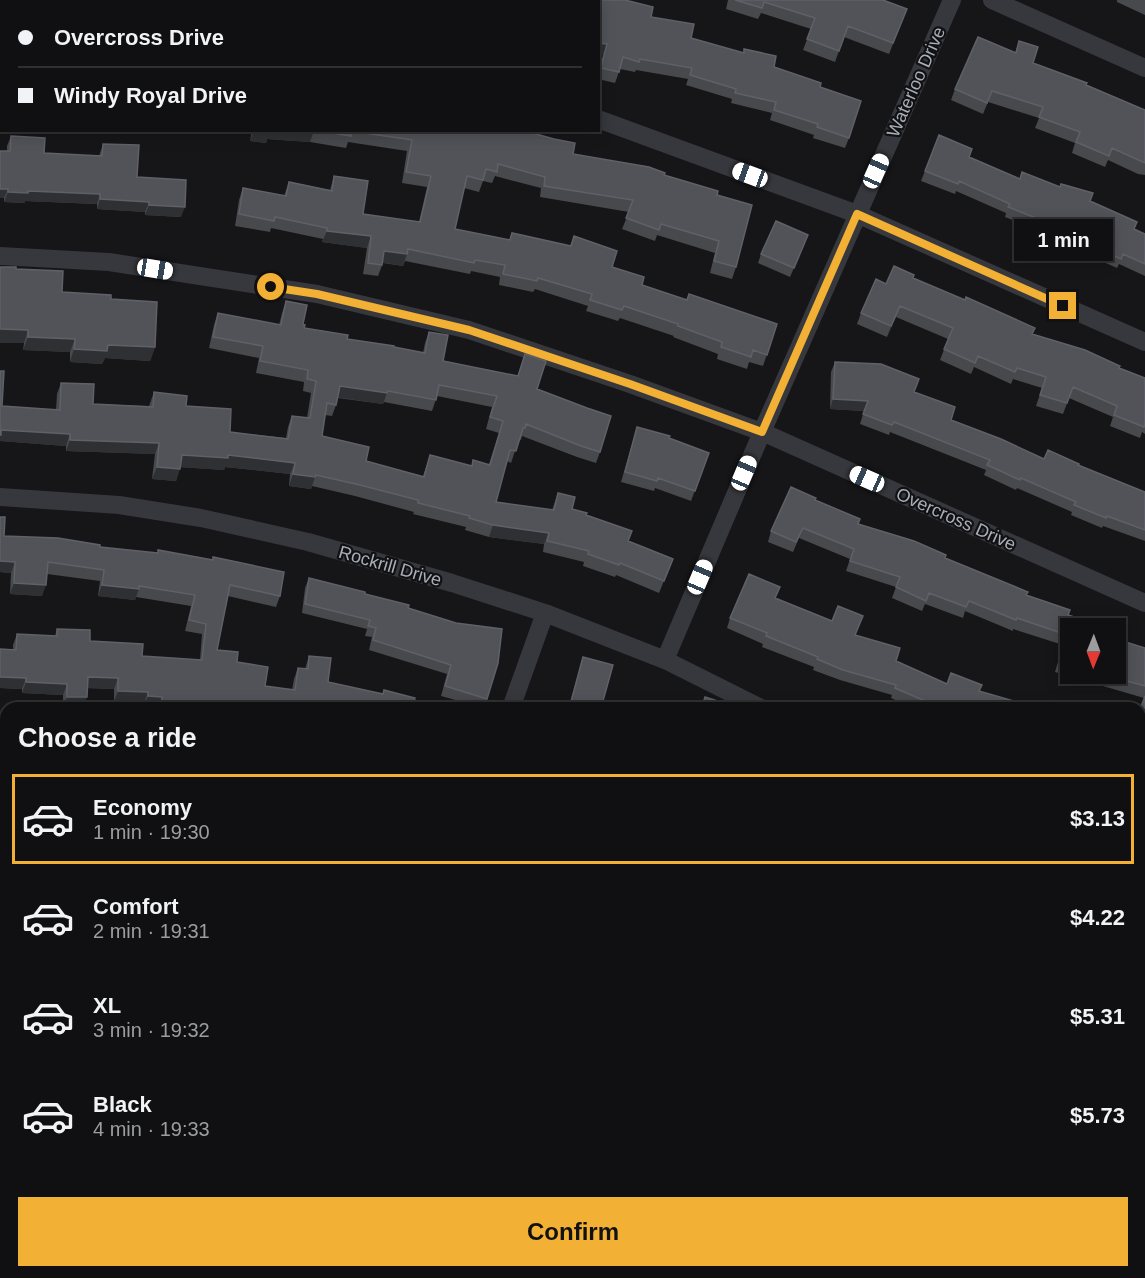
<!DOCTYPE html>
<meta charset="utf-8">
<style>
body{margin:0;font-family:Arial,sans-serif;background:#1e1e20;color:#f1f3f6;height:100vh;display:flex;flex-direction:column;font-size:22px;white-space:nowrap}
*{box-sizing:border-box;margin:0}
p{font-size:20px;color:#9c9d9f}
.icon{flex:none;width:33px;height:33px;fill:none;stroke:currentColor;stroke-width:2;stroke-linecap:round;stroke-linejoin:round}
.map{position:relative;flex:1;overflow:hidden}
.sheet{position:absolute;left:0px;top:702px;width:1146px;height:576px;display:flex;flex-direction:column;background:#101012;border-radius:18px 18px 0 0;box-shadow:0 3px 15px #0003,0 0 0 2px #303032}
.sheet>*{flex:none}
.top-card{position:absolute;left:0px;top:0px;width:600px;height:132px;box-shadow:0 3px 15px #0003,0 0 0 2px #303032;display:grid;align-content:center;height:132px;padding:0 18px;background:#101012}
.needle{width:39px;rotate:181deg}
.buttons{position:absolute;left:1060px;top:618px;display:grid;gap:12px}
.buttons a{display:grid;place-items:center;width:66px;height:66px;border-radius:0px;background:#101012;box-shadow:0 3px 15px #0003,0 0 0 2px #303032;font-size:30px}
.end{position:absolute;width:27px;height:27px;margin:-14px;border:8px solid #f2b134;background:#111;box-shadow:0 0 0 3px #111}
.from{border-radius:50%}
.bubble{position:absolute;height:42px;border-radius:0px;background:#101012;box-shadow:0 3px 15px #0003,0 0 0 2px #303032;font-size:20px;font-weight:700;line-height:42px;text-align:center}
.car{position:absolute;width:18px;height:36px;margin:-18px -9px;border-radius:8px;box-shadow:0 0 4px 2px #0007;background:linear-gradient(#fff 24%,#345 0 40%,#fff 0 76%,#345 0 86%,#fff 0)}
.top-card b{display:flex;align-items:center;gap:21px;height:57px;font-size:22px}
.top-card b+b{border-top:2px solid #303032}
.top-card i{width:15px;height:15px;background:#f1f3f6}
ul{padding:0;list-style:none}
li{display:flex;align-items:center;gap:18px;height:90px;margin:0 12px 9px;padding:0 6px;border:3px solid transparent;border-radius:0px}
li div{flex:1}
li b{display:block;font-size:22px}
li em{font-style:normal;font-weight:700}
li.active{border-color:#f2b134}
li>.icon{width:54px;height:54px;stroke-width:1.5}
h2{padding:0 18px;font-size:27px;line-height:72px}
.action{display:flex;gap:12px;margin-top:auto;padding:12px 18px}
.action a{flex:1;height:69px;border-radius:0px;background:#f2b134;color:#111;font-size:24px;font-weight:700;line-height:69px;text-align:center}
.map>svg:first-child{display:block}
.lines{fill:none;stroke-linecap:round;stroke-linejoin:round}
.street{stroke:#37383d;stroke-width:18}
.secondary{stroke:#45474d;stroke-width:26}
.wall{fill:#47494d;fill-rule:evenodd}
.shaded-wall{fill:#2f3033}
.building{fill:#525359;stroke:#5f6168;stroke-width:1.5;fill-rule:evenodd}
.route{stroke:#f2b134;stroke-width:8}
.labels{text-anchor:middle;stroke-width:4.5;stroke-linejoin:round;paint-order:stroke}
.street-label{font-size:18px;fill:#a8adb8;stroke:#111113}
</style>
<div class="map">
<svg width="1145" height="1278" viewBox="0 0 1145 1278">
<rect width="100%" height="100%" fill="#161618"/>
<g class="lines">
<path class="street" d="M992,0L1145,68
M0,8H2
M598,119L857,214L1145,342
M0,256L109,262L317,294L469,330L630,384L762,432L1145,603
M0,497L119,505L201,518L308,542L452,583L545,613L665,660L761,708
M665,660L762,432L952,0
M511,708L545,613
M0,739L6,740
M1140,871L1145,873
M0,996H6
M1140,1063L1145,1045
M822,1278L823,1272
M1099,1278L1100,1272"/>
<path class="secondary" d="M0,1077L6,1079
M0,1123L6,1125
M1140,1221L1145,1222
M1140,1241L1145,1243
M1140,1265L1145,1266"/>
</g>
<path class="wall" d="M361,0H544V2H375Z
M566,0H625L651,17L691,38L743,53L744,49L774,67L820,87L849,138L845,148L813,138L814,135L770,120L772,113L731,103L732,99L686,85L688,79L636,70L635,72L620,69L615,83L598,79V74L603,55L598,2H565Z
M728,0H883L907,9L889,54L844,37L835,62L803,50L811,29L761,13L758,19L726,9Z
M1117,0H1145V15L1117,2Z
M1019,41L1033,63L1145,110V175L1138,174L1108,160L1105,167L1072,153L1075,143L1035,128L1039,118L988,102L983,114L951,100L955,89L1015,53Z
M0,45L2,46V113H0Z
M192,130H214L212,134Z
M252,130H522L573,154L664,175L717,195L736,267L732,279L710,273L715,253L657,235L655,241L622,229L629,212L540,197L541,188L495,176L492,183L483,181L479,192L464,188L455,229L509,240L512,233L570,246L574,236L612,267L642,285L687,300L777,324L763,366L749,362L747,369L717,359L718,354L673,337L674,336L620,318L618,321L586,311L588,306L535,289L533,292L499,285L500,277L471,271L470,274L405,261L403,266L383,263L378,276L363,274L367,248L322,242L323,239L271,228L270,232L235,226L239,200L243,188L284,196L289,182L330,190L334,176L363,214L419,222L427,187L402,183L407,151L348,142L346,148L310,142L267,139L266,143L250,141Z
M939,135L970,157L1020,179L1090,201L1135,229L1145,234V276L1119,264L1117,268L1079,251L1080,249L1044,239L1046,233L1005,217L1006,213L956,191L955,194L921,181Z
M11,136L44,153L99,156L103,144L137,177L181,217L145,215V212L97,209V204L25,201V203L4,202V198H0V151H7V146Z
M804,245L790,277L758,263L761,254Z
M0,267L16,269L62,292L111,299L155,347L150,361L105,358L102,364L70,362V352L23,350L24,343H0Z
M913,278L1033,334L1145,378V434L1142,432L1140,438L1110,426L1113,417L1069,398L1063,414L1036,406L1042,388L1013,379L1011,384L974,367L971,374L940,360L948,339L896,317L887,337L857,324L861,313L886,284Z
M286,301L304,328L347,339L423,353L425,343L429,332L443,361L518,376L525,354L537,389L600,452L596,463L577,457L522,436L521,440L519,439L511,463L507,461L496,502L552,510L558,493L572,509L586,515L628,541L673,559L659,593L616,575L615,577L583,566L584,562L543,552L544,544L489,537L465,530L466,527L413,514L414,512L355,496L312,486L311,489L289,486L290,474L225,467L224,470L180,467L176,481L152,479L155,454L66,451V446L0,441V371L2,406L56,410L57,394L61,383L93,404L149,406L154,392L186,406L230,432L286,438L288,427L292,416L307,418L311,393L303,391L304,382L256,373L259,358L209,348L214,325L218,313L279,325L282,313ZM437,396L492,407L486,429L499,433L489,464L471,466L430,455L423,476L366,461L322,436L325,415L332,416L336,405L338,398L383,404L384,402L432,411Z
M835,362L914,392L951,420L1044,459L1078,465L1145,492V541L1103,526L1102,528L1071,515L1072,512L1017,488L1016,490L984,475L986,470L890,432L889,435L860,424L864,411L830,409L831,372Z
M637,427L709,453L691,501L655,488L654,491L621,482Z
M815,500L859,524L945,558L1068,615L1071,628V674H1116L1145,648V720L1140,718V709L1144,698L1055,672L1063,645L1013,629V631L965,611L963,618L925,604L922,611L892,598L896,587L846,571L850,559L799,538L793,552L768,542L771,531Z
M0,517L4,536L212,560L213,557L280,596L276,607L228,596L217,650L237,662L265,686L292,690L294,679L298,668L305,669L309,656L328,682L413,708H158L144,707V703L114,702V689L88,688L63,708V695L22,693V689L0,688V649L13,650V645L17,634L55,636L57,629L90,641L142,656L200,660L202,634L185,631L191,606L136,597L135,600L98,596L100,581L47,574L42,596L10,594L11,573L0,572Z
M309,578L365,594L408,608L487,699L484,708L441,696L447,674L369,650L372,637L365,636L367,629L302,613L305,588Z
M776,598L856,635L896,661L947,684L1038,708H913L891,698L892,695L840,680L813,670L814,667L762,647L763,644L727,628L730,618Z
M583,657L601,708L570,702Z
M1140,740L1143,751L1145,752V809L1140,808Z
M1140,889L1145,890V934L1143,939L1140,938Z
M879,1272H944L943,1278H879Z"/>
<path class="shaded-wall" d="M361,0H383V2Z
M598,43L607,44L603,55H598Z
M254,130H314L310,142L267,139L266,143L250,141Z
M0,189H8L4,198H0Z
M28,191L100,194L97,204L25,201V203L4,202L8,192Z
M100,199L149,202L145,212L97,209Z
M149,205L185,207L181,217L145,215Z
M327,231L371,236L367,248L322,242Z
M384,251L407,254L403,266L380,262Z
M900,306L896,317L887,337L891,326Z
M0,329L28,330L24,343H0Z
M28,337L75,339L70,352L23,350Z
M108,345L155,347L150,361L105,358L102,364L70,362L74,349Z
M340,386L387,393L383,404L335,397Z
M833,399L868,401L865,411L830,409Z
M1,430L70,434L66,446L0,441V433Z
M70,440L159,443L155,454L66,451Z
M182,455H228L295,463L290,474L225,467L224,470L177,467Z
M157,467L180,469L176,481L152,479Z
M293,474L315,477L311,489L289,486Z
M493,525L549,533L544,544L489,537Z
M0,561L15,562L11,573L0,572Z
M14,583L46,585L42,596L10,594Z
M102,585L139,589L135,600L98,596Z
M0,677L26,678L22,689L0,688Z
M88,677L118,678L114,689L84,688Z
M26,682L67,684L63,695L22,693Z
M118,691L148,692L144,703L114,702Z
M148,696L162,697L158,708L144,707Z
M67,697H87L83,708H63Z
M181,702L237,708H179Z
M0,834H6V847L0,846Z
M0,931H6V943H0Z
M773,1272H792L789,1278H771Z
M142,1275L174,1276V1278H141Z"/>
<path class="building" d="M428,0H544V2H433Z
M567,0H625L653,7L651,17L694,24L691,38L744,53V49L776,56L774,67L821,83L820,87L861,101L849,138L817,127L818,124L774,110L776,102L735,93L736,89L690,75L692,68L640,59L639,62L623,57L619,72L601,68L607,44L598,43V2H567Z
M735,0H883L907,9L893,43L848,26L839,51L807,39L815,18L764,2L762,8Z
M978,37L1016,53L1019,41L1038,47L1033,63L1087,83L1086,85L1145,110V163L1112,148L1109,156L1076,142L1080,132L1039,117L1043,107L992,91L987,103L955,89Z
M0,45L2,46V93H0Z
M315,130H522L554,139L575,143L573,154L649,167L665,173L664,175L718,191L717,195L752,205L736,267L714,261L719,241L661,224L659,230L626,218L633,200L544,186L545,177L498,164L497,172L486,169L483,180L467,176L455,229L510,240L512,233L571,246L574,236L617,251L612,267L644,277L642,285L687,300L689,294L777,324L767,355L753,350L751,357L721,347L722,342L678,326V324L624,306L622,310L590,300L592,294L538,278L537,281L503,274L505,265L475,260L474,263L408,249L407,254L384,251L382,265L368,263L371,236L327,231V228L275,217L274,221L239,214L243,188L286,196L289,182L332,191L334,176L368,181L363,214L420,222L431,176L406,172L412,140L351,131V136Z
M939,135L972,149L969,157L1020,179L1022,172L1060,187L1061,184L1093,193L1090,201L1137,222L1134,229L1145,234V264L1123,254L1121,259L1082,242L1083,239L1047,229L1049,223L1008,207L1010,204L959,181L958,184L925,171Z
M11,136L45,138L44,153L102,156L103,144L139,145L137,177L186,180L185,207L149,205V202L100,199V194L28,191V193L8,192V189H0V151H10Z
M776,221L808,235L794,268L761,254Z
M894,266L914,275L913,278L965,300L966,297L1035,328L1032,334L1085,350L1120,366L1119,368L1145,378V424L1144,427L1114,415L1117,406L1073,387L1067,403L1040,395L1046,377L1017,368L1015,372L978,356L975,363L944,349L953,328L900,306L891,326L861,313L876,279L886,284Z
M0,267H16V269L63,271L62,292L111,295V299L157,302L155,347L108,345L107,351L74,349L75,339L28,337V330L0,329Z
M286,301L307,305L303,324L305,325L304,328L348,335L347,339L394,346V347L425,353L429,332L448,335L443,361L518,376L525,354L546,361L537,389L587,408L611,416L600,452L581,446L526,424L525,428H523L516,451L510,450L496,502L554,510L558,493L575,497L572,509L587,513L586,515L632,531L628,541L673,559L664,581L620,563L619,565L588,554L589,551L547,541L549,533L493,525L469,518L470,516L418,503V500L360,485L316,475L315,477L293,474L295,463L228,455V458L182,455L180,469L157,467L159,443L70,440V434L1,430V435H0V371H4L2,406L60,410L61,383L94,384L93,404L153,407L154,392L187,396L186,406L231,409L230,432L288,439L292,416L310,418L316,381L307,379L308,370L260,361L263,346L213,337L218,313L281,325ZM439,385L497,396L490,417L503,421L490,465L473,460L472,466L430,455L424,477L366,461L369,447L322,436L327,403L336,405L340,386L387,393L388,391L436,400Z
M835,362L881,364L919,379L914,392L955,407L951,420L1001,439L1044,459L1048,450L1079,464L1078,465L1145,492V530L1107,516L1106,518L1074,505L1076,502L1021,478L1020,480L987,465L990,460L894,422L892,425L863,414L868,401L833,399Z
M637,427L670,436L669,438L709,453L695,491L658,478L657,481L625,472Z
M791,487L816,498L815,500L860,519L858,524L914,541L946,555L945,558L1028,592L1026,595L1070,610L1068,615L1102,626L1101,628H1071V665L1059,661L1067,635L1017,618L1016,620L969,601L966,607L929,593L926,601L896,587L900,577L850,561L854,549L803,528L796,542L771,531Z
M0,517H5L4,536L58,538L100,545V547L158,553V550L213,560V557L284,572L280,596L230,585L217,650L238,652L237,662L268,667L265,686L295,690L298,668L308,669L309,656L331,658L328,682L383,694L384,690L415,698L413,708H237L181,702V708H161L162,697L148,696V692L118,691V678L88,677L87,697H67V684L26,682V678L0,677V649L16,650L17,634L57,636V629L90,630V641L143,644L142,656L202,660L206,624L189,620L195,595L139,586V589L102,585L104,570L48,562L46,585L14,583L15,562L0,561Z
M749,574L780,587L775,598L832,621L838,606L863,616L855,635L900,648L896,661L947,684L951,673L982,685L979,691L1038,708H938L939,707L895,688L896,685L843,670L817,659L818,657L766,636L767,633L730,618Z
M309,578L365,592V594L409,605L408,608L456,623L502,629L498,663L487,699L445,686L451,665L373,640L376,628L368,626L370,620L305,604Z
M1116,639L1145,648V686L1101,674H1116Z
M583,657L613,665L601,708H566L568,701L571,702Z
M1145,696V708L1141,707Z
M705,697L727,704L726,708H683L686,701L702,707Z
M1040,704L1051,708H1039Z
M1140,740L1145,741L1143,751L1145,752V798L1140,797Z
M0,776H6V834H0Z
M1140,889L1145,890V927L1142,926L1140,934Z
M0,899H6V931H0Z
M0,1239H6V1272H774V1278H174V1276L142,1275V1278H0Z
M883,1272H944L943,1278H882Z
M1011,1272H1047L1046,1278H1009Z"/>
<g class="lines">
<path class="route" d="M271,287L317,294L469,330L630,384L762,432L857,214L1063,306"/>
</g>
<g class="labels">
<g class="street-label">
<text transform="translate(916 82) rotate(-66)" y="6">Waterloo Drive</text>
<text transform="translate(956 519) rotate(24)" y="6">Overcross Drive</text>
<text transform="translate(390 566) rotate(16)" y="6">Rockrill Drive</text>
</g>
</g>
</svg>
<div class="buttons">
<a><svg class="needle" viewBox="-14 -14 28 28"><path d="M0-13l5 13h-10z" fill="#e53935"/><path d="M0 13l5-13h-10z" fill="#9c9d9f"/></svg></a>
</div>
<i class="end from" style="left:271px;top:287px"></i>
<i class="end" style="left:1063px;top:306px"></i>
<div class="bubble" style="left:1014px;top:219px;width:99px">1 min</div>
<i class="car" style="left:876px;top:171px;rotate:24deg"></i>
<i class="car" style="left:750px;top:175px;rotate:290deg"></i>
<i class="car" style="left:155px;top:269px;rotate:99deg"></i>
<i class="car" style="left:744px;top:473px;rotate:23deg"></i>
<i class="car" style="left:867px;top:479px;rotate:294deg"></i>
<i class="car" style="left:700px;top:577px;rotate:23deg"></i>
<div class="top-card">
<b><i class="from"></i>Overcross Drive</b>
<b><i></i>Windy Royal Drive</b>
</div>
<section class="sheet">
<h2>Choose a ride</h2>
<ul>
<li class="active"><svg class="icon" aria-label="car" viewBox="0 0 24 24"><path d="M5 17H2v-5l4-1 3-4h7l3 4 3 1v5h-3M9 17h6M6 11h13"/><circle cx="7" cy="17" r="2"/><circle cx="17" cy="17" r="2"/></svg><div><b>Economy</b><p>1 min · 19:30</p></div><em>$3.13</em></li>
<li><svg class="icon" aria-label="car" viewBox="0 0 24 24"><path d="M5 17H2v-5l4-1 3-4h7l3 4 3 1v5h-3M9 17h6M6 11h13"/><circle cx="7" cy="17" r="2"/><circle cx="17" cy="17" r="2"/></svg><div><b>Comfort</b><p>2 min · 19:31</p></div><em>$4.22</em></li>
<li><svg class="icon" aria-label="car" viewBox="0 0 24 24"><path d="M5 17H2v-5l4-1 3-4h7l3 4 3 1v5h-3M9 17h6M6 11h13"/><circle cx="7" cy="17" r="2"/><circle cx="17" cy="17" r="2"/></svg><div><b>XL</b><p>3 min · 19:32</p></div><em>$5.31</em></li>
<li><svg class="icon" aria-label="car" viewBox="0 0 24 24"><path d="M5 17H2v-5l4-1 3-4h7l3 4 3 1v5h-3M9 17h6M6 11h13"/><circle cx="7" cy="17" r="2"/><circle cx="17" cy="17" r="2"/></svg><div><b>Black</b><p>4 min · 19:33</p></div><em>$5.73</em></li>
</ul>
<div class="action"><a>Confirm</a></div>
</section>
</div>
